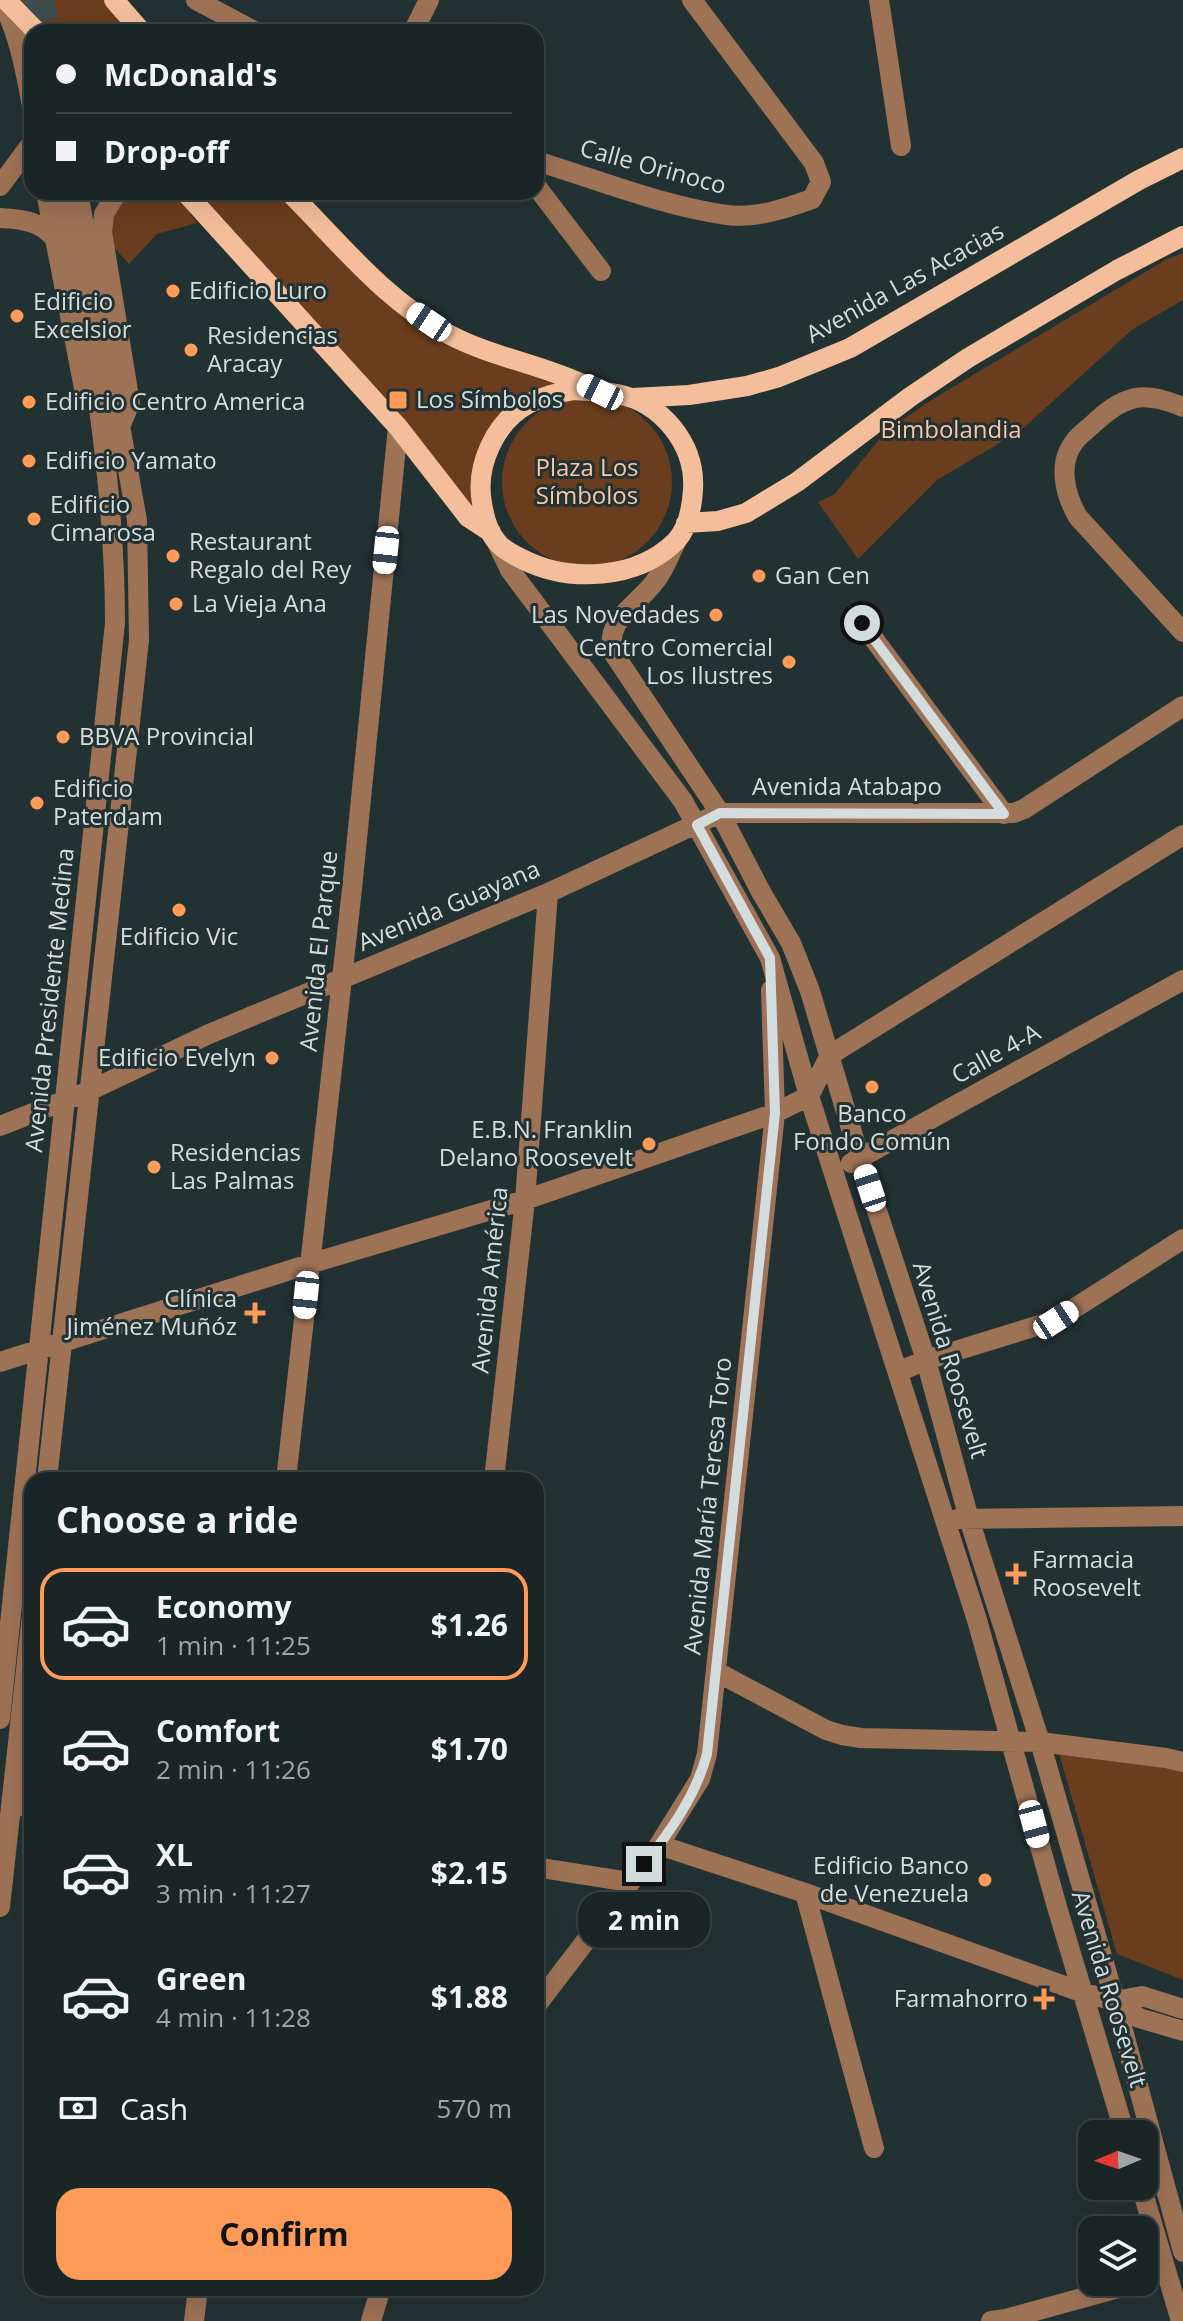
<!DOCTYPE html>
<meta charset="utf-8">
<style>
body{margin:0;font-family:"Open Sans",sans-serif;background:#273232;color:#f1f3f6;height:100vh;display:flex;flex-direction:column;font-size:30px;white-space:nowrap}
*{box-sizing:border-box;margin:0}
p{font-size:26px;color:#9fa5a7}
.icon{flex:none;width:44px;height:44px;fill:none;stroke:currentColor;stroke-width:2;stroke-linecap:round;stroke-linejoin:round}
.map{position:relative;flex:1;overflow:hidden}
.details{position:absolute;left:24px;top:1472px;width:520px;height:824px;display:flex;flex-direction:column;background:#1a2626;border-radius:24px;box-shadow:0 8px 32px #0002,0 0 0 2px #384343}
.details>*{flex:none}
.banner{position:absolute;left:24px;top:24px;width:520px;height:176px;border-radius:24px;box-shadow:0 8px 32px #0002,0 0 0 2px #384343;display:grid;align-content:center;height:176px;padding:0 32px;background:#1a2626}
.needle{width:52px;rotate:268deg}
.fabs{position:absolute;left:1078px;top:2120px;display:grid;gap:16px}
.fabs a{display:grid;place-items:center;width:80px;height:80px;border-radius:16px;background:#1a2626;box-shadow:0 8px 32px #0002,0 0 0 2px #384343;font-size:40px}
.end{position:absolute;width:36px;height:36px;margin:-18px;border:10px solid #d4ddde;background:#111;box-shadow:0 0 0 4px #111}
.from{border-radius:50%}
.bubble{position:absolute;height:56px;border-radius:24px;background:#1a2626;box-shadow:0 8px 32px #0002,0 0 0 2px #384343;font-size:26px;font-weight:700;line-height:56px;text-align:center}
.car{position:absolute;width:24px;height:48px;margin:-24px -12px;border-radius:10px;box-shadow:0 0 6px 2px #0007;background:linear-gradient(#fff 24%,#345 0 40%,#fff 0 76%,#345 0 86%,#fff 0)}
.banner b{display:flex;align-items:center;gap:28px;height:76px;font-size:30px}
.banner b+b{border-top:2px solid #384343}
.banner i{width:20px;height:20px;background:#f1f3f6}
ul{padding:0;list-style:none}
li{display:flex;align-items:center;gap:24px;height:112px;margin:0 16px 12px;padding:0 16px;border:4px solid transparent;border-radius:24px}
li div{flex:1}
li b{display:block;font-size:30px}
li em{font-style:normal;font-weight:700}
li.current{border-color:#fe9b58}
li>.icon{width:72px;height:72px;stroke-width:1.5}
h2{padding:0 32px;font-size:36px;line-height:96px}
.pay{display:flex;align-items:center;gap:20px;height:88px;padding:0 32px;font-size:30px}
.pay p{margin-inline-start:auto}
.button{display:flex;gap:16px;margin-top:auto;padding:16px 32px}
.button a{flex:1;height:92px;border-radius:24px;background:#fe9b58;color:#111;font-size:32px;font-weight:700;line-height:92px;text-align:center}
.map>svg:first-child{display:block}
.green{fill:#693d1e}
.lines{fill:none;stroke-linecap:round;stroke-linejoin:round}
.minor-tunnel{stroke:#3d4c4d;stroke-width:20;stroke-dasharray:20 10;stroke-linecap:butt}
.minor{stroke:#9e7255;stroke-width:20}
.major{stroke:#f5be9b;stroke-width:20}
.route{stroke:#d4ddde;stroke-width:10}
.poi-dot{fill:#fe9b58;stroke:#223233;stroke-width:3}
.labels{text-anchor:middle;stroke-width:6;stroke-linejoin:round;paint-order:stroke}
.street-label{font-size:24px;fill:#d4ddde;stroke:#223233}
.poi-label{font-size:24px;fill:#d4ddde;stroke:#223233;text-anchor:start}
.park-label{font-size:24px;fill:#fbc6a6;stroke:#223233}
</style>
<div class="map">
<svg width="1183" height="2321" viewBox="0 0 1183 2321">
<rect width="100%" height="100%" fill="#223233"/>
<path class="green" d="M6,0H114L142,32H37Z
M133,192H174L197,223L157,234L129,264L109,242L116,202Z
M184,192H289L410,311L590,389L523,412L491,454L490,528Z
M1183,253V300L1133,329L1020,431L937,480L858,559L818,502L835,494L886,431L933,399L1167,259Z
M502 482a85 85 0 1 1 170 0a85 85 0 1 1-170 0Z
M1059,1753L1183,1764V1980L1117,1954Z"/>
<g class="lines">
<path class="minor-tunnel" d="M28,0L34,32
M44,0L50,32"/>
<path class="minor" d="M1,0C19,33 25,69 32,106
M196,0L256,32
M879,0L901,146
M413,32L429,0
M536,161C599,180 662,206 727,215C755,219 787,208 812,199L821,182L814,163L692,0
M0,186L32,143
M536,186L601,271
M46,192L84,388
M117,192L104,214L102,232L130,403L120,427
M0,218C22,219 41,221 55,239
M1183,407C1168,401 1151,395 1135,398C1118,402 1105,413 1093,424C1087,430 1079,435 1075,441C1057,463 1065,495 1078,517L1183,632
M677,540C670,553 665,569 656,580C640,604 602,620 614,654L720,813L761,892L791,943L810,991L860,1159L926,1360L969,1519L1040,1742L1115,2001L1183,2252
M497,543L510,570L683,801L770,958L809,1096L977,1620L1057,1907L1125,2134
M862,623L1004,814
M830,1055L1183,835
M0,1126L89,1091L209,1034L548,893L720,813H1014L1024,809L1183,706
M851,1163L1183,980
M0,1362L309,1264L525,1200L775,1113L809,1096L830,1055
M898,1372L926,1360L1056,1320L1183,1239
M47,1480L139,640L137,520L78,192
M286,1480L352,889L398,427
M494,1480L525,1200L548,893
M957,1519L1183,1516
M717,1672L826,1730L842,1735L861,1738L1040,1742L1166,1758L1183,1762
M0,1719L115,623C115,478 89,335 63,192
M11,1805L32,1807
M659,1845L805,1893L1084,1993L1115,2001L1139,2018L1183,2031
M536,1867L630,1882
M805,1893L874,2148
M0,1907L32,1615
M1115,2001L1142,1996L1183,2009
M536,2006L659,1845L700,1779L707,1754L775,1113L771,990
M1141,2186L1181,2321
M194,2321L198,2288
M371,2321L381,2288
M991,2321L1006,2319L1140,2282"/>
<path class="major" d="M6,0L37,32
M114,0L142,32
M185,192L398,427L468,517L491,532
M289,192C340,243 385,301 450,335C494,358 545,365 589,387
M574,390C588,391 603,391 617,394C661,402 696,444 693,490C692,506 688,528 676,541C637,580 569,583 522,559C514,555 503,550 497,542C488,532 484,516 482,503C475,466 495,422 528,404C543,396 557,393 574,390Z
M633,398L689,395L747,386L779,377L850,348L1139,180L1183,158
M686,523L718,521L746,513L797,482L910,397L968,358L1117,270L1183,236"/>
</g>
<g class="lines">
<path class="route" d="M644,1864C671,1831 696,1795 707,1754L775,1113L770,958L697,825L720,813L1004,814L862,623"/>
</g>
<g class="poi-dot">
<circle cx="173" cy="291" r="8"/>
<circle cx="17" cy="316" r="8"/>
<circle cx="191" cy="350" r="8"/>
<rect x="388" y="390" width="20" height="20" rx="4"/>
<circle cx="29" cy="402" r="8"/>
<circle cx="29" cy="461" r="8"/>
<circle cx="34" cy="519" r="8"/>
<circle cx="173" cy="556" r="8"/>
<circle cx="759" cy="576" r="8"/>
<circle cx="176" cy="604" r="8"/>
<circle cx="716" cy="615" r="8"/>
<circle cx="789" cy="662" r="8"/>
<circle cx="63" cy="737" r="8"/>
<circle cx="37" cy="803" r="8"/>
<circle cx="179" cy="910" r="8"/>
<circle cx="272" cy="1058" r="8"/>
<circle cx="872" cy="1087" r="8"/>
<circle cx="649" cy="1144" r="8"/>
<circle cx="154" cy="1167" r="8"/>
<path d="M251 1301h8v8h8v8h-8v8h-8v-8h-8v-8h8z"/>
<path d="M1012 1562h8v8h8v8h-8v8h-8v-8h-8v-8h8z"/>
<circle cx="985" cy="1880" r="8"/>
<path d="M1040 1987h8v8h8v8h-8v8h-8v-8h-8v-8h8z"/>
</g>
<g class="labels">
<g class="street-label">
<text transform="translate(653 167) rotate(15)" y="8">Calle Orinoco</text>
<text transform="translate(905 283) rotate(-29)" y="8">Avenida Las Acacias</text>
<text x="847" y="795">Avenida Atabapo</text>
<text transform="translate(449 906) rotate(-23)" y="8">Avenida Guayana</text>
<text transform="translate(319 951) rotate(-84)" y="8">Avenida El Parque</text>
<text transform="translate(50 1000) rotate(-84)" y="8">Avenida Presidente Medina</text>
<text transform="translate(996 1054) rotate(-29)" y="8">Calle 4-A</text>
<text transform="translate(490 1280) rotate(-84)" y="8">Avenida América</text>
<text transform="translate(950 1360) rotate(73)" y="8">Avenida Roosevelt</text>
<text transform="translate(708 1506) rotate(-84)" y="8">Avenida María Teresa Toro</text>
<text transform="translate(1109 1989) rotate(73)" y="8">Avenida Roosevelt</text>
</g>
<g class="poi-label">
<text x="189" y="299">Edificio Luro</text>
<text x="33" y="310">Edificio<tspan x="33" dy="28">Excelsior</tspan></text>
<text x="207" y="344">Residencias<tspan x="207" dy="28">Aracay</tspan></text>
<text x="416" y="408">Los Símbolos</text>
<text x="45" y="410">Edificio Centro America</text>
<text x="45" y="469">Edificio Yamato</text>
<text x="50" y="513">Edificio<tspan x="50" dy="28">Cimarosa</tspan></text>
<text x="189" y="550">Restaurant<tspan x="189" dy="28">Regalo del Rey</tspan></text>
<text x="775" y="584">Gan Cen</text>
<text x="192" y="612">La Vieja Ana</text>
<text x="700" y="623" text-anchor="end">Las Novedades</text>
<text x="773" y="656" text-anchor="end">Centro Comercial<tspan x="773" dy="28">Los Ilustres</tspan></text>
<text x="79" y="745">BBVA Provincial</text>
<text x="53" y="797">Edificio<tspan x="53" dy="28">Paterdam</tspan></text>
<text x="179" y="945" text-anchor="middle">Edificio Vic</text>
<text x="256" y="1066" text-anchor="end">Edificio Evelyn</text>
<text x="872" y="1122" text-anchor="middle">Banco<tspan x="872" dy="28">Fondo Común</tspan></text>
<text x="633" y="1138" text-anchor="end">E.B.N. Franklin<tspan x="633" dy="28">Delano Roosevelt</tspan></text>
<text x="170" y="1161">Residencias<tspan x="170" dy="28">Las Palmas</tspan></text>
<text x="237" y="1307" text-anchor="end">Clínica<tspan x="237" dy="28">Jiménez Muñóz</tspan></text>
<text x="1032" y="1568">Farmacia<tspan x="1032" dy="28">Roosevelt</tspan></text>
<text x="969" y="1874" text-anchor="end">Edificio Banco<tspan x="969" dy="28">de Venezuela</tspan></text>
<text x="1028" y="2007" text-anchor="end">Farmahorro</text>
</g>
<g class="park-label">
<text x="951" y="438">Bimbolandia</text>
<text x="587" y="476">Plaza Los<tspan x="587" dy="28">Símbolos</tspan></text>
</g>
</g>
</svg>
<div class="fabs">
<a><svg class="needle" viewBox="-14 -14 28 28"><path d="M0-13l5 13h-10z" fill="#e53935"/><path d="M0 13l5-13h-10z" fill="#9fa5a7"/></svg></a>
<a><svg class="icon" aria-label="layers" viewBox="0 0 24 24"><path d="M12 4l9 5-9 5-9-5zM3 14l9 5 9-5"/></svg></a>
</div>
<i class="end from" style="left:862px;top:623px"></i>
<i class="end" style="left:644px;top:1864px"></i>
<div class="bubble" style="left:578px;top:1892px;width:132px">2 min</div>
<i class="car" style="left:429px;top:322px;rotate:304deg"></i>
<i class="car" style="left:600px;top:392px;rotate:296deg"></i>
<i class="car" style="left:386px;top:550px;rotate:186deg"></i>
<i class="car" style="left:870px;top:1188px;rotate:342deg"></i>
<i class="car" style="left:306px;top:1295px;rotate:186deg"></i>
<i class="car" style="left:1056px;top:1320px;rotate:57deg"></i>
<i class="car" style="left:1034px;top:1824px;rotate:165deg"></i>
<div class="banner">
<b><i class="from"></i>McDonald's</b>
<b><i></i>Drop-off</b>
</div>
<section class="details">
<h2>Choose a ride</h2>
<ul>
<li class="current"><svg class="icon" aria-label="car" viewBox="0 0 24 24"><path d="M5 17H2v-5l4-1 3-4h7l3 4 3 1v5h-3M9 17h6M6 11h13"/><circle cx="7" cy="17" r="2"/><circle cx="17" cy="17" r="2"/></svg><div><b>Economy</b><p>1 min · 11:25</p></div><em>$1.26</em></li>
<li><svg class="icon" aria-label="car" viewBox="0 0 24 24"><path d="M5 17H2v-5l4-1 3-4h7l3 4 3 1v5h-3M9 17h6M6 11h13"/><circle cx="7" cy="17" r="2"/><circle cx="17" cy="17" r="2"/></svg><div><b>Comfort</b><p>2 min · 11:26</p></div><em>$1.70</em></li>
<li><svg class="icon" aria-label="car" viewBox="0 0 24 24"><path d="M5 17H2v-5l4-1 3-4h7l3 4 3 1v5h-3M9 17h6M6 11h13"/><circle cx="7" cy="17" r="2"/><circle cx="17" cy="17" r="2"/></svg><div><b>XL</b><p>3 min · 11:27</p></div><em>$2.15</em></li>
<li><svg class="icon" aria-label="car" viewBox="0 0 24 24"><path d="M5 17H2v-5l4-1 3-4h7l3 4 3 1v5h-3M9 17h6M6 11h13"/><circle cx="7" cy="17" r="2"/><circle cx="17" cy="17" r="2"/></svg><div><b>Green</b><p>4 min · 11:28</p></div><em>$1.88</em></li>
</ul>
<div class="pay"><svg class="icon" aria-label="cash" viewBox="0 0 24 24"><path d="M3 7h18v10H3z"/><circle cx="12" cy="12" r="2"/></svg>Cash<p>570 m</p></div>
<div class="button"><a>Confirm</a></div>
</section>
</div>
